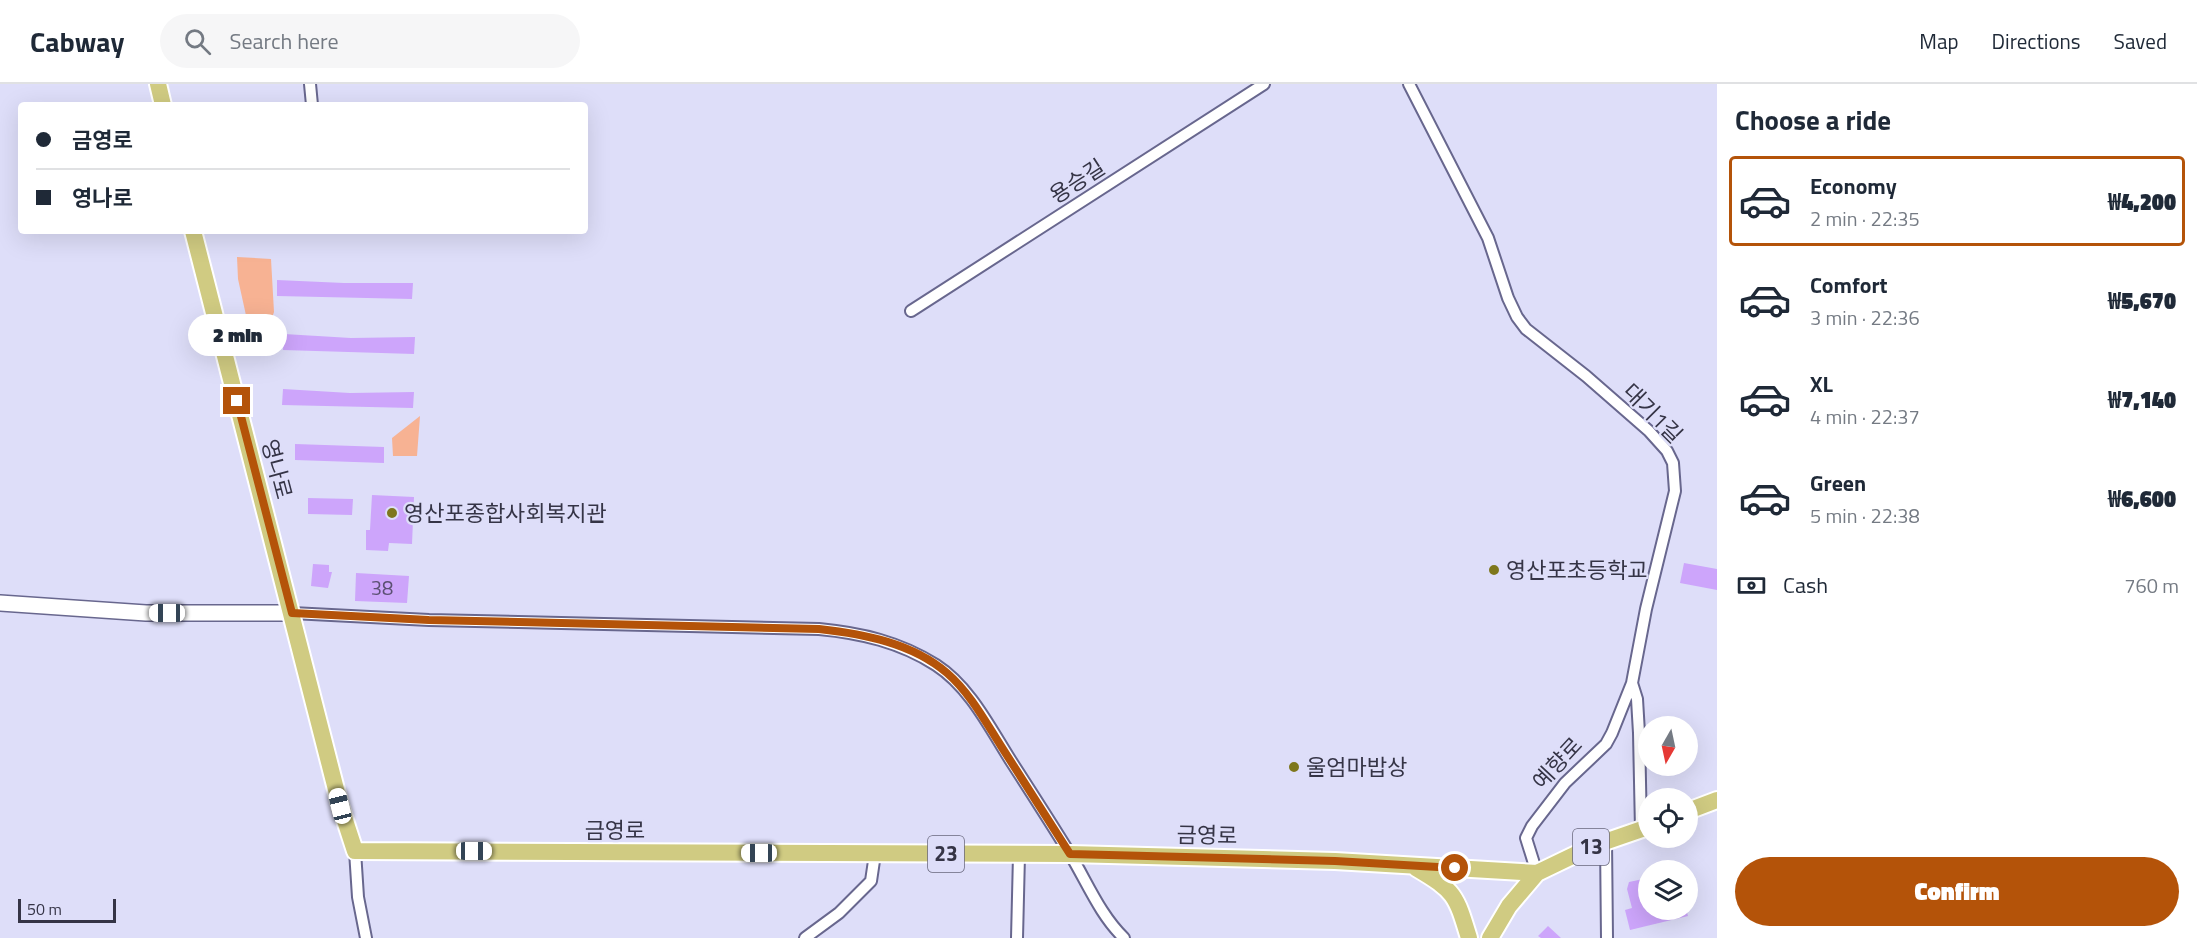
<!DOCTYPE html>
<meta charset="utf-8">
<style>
body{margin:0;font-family:"Titillium Web","Noto Sans KR",sans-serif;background:#f6f6f7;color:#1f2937;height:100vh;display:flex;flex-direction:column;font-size:22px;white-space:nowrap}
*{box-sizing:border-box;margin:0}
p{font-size:20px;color:#747a83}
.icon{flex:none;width:33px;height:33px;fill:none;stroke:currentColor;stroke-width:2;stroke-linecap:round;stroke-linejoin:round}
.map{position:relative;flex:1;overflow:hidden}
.drawer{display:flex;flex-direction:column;background:#fff;width:480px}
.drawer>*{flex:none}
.guide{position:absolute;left:18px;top:18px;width:570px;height:132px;border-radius:6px;box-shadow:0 6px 24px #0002;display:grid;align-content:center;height:132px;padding:0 18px;background:#fff}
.needle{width:39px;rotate:189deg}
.controls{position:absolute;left:1638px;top:632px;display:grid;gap:12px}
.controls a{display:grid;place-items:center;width:60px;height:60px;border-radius:50%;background:#fff;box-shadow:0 6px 24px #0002;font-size:30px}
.scale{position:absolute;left:18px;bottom:15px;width:98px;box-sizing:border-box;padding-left:6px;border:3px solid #353446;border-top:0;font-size:16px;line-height:21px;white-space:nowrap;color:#353446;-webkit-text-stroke:4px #dedef9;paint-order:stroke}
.end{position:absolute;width:27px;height:27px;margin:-14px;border:8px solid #b45309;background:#fff;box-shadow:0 0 0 3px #fff}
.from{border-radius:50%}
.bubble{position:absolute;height:42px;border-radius:21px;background:#fff;box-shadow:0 6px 24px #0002;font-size:20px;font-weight:800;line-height:42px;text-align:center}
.car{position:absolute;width:18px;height:36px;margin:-18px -9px;border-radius:8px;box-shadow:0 0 4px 2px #0007;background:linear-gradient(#fff 24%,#345 0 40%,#fff 0 76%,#345 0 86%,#fff 0)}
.guide b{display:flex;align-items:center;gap:21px;height:57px;font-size:22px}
.guide b+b{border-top:2px solid #e0e1e3}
.guide i{width:15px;height:15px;background:#1f2937}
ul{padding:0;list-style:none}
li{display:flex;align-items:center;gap:18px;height:90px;margin:0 12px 9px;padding:0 6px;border:3px solid transparent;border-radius:6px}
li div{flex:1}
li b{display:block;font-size:22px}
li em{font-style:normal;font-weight:800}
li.active{border-color:#b45309}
li>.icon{width:54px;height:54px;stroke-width:1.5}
h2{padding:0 18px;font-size:27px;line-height:72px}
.pay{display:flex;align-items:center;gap:15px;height:66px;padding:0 18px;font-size:22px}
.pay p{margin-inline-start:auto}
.button{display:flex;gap:12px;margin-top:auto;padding:12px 18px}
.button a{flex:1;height:69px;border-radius:36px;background:#b45309;color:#fff;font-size:24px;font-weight:800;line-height:69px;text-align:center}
header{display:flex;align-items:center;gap:36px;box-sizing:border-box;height:84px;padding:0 30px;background:#fff;border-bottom:2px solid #e0e1e3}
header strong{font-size:28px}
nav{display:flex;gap:33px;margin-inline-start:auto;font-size:21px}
.search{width:420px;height:54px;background:#f6f6f7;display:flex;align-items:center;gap:15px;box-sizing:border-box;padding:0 21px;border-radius:33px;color:#747a83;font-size:22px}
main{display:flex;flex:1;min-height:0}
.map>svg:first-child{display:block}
.green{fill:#f7b293}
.building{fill:#cda5fb}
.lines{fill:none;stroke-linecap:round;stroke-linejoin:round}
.street-casing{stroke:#68678e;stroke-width:14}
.secondary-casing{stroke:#68678e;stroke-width:18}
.primary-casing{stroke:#fff;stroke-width:20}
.street{stroke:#fff;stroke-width:10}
.secondary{stroke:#fff;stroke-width:15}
.primary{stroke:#d0cb82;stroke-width:16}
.route{stroke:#b45309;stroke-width:8}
.poi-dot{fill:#7e771c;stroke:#dedef9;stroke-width:2}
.labels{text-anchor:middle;stroke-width:4.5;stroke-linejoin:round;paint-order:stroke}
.number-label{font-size:20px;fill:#5b5073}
.shield{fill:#dedef9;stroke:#68677c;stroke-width:1.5}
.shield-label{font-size:21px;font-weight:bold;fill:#353446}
.street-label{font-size:22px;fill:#353446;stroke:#dedef9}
.poi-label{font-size:22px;fill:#353446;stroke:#dedef9;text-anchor:start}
</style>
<header>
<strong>Cabway</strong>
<div class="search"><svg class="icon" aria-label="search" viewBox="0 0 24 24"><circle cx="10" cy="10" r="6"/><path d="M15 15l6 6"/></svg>Search here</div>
<nav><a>Map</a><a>Directions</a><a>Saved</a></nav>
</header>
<main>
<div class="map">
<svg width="1717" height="854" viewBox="0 0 1717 854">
<rect width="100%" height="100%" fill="#dedef9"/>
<path class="green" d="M237,173L271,175L274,228L268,246L249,245L238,195Z
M420,332L417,372H393L392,354Z"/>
<path class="building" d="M277,196L344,199H413L412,215L277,212Z
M284,250L351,254L415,253L414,270L283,266Z
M283,305L350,309L414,308L413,324L282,321Z
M295,360L384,363V379L295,376Z
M372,411L414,413L412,460L389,459L388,467L366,466V446H370Z
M308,414L353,415L352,431L308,430Z
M1684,479L1717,485V506L1680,499Z
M313,480L329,481V488H332L328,504L311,502Z
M356,489L409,492L407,519L355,517Z
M1648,794V825H1686L1688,832L1630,846L1625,826L1632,824L1627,805L1629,798Z
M1548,842L1561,854H1541L1538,852Z"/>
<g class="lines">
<defs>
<path id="street" d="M310,0L312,21
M1409,0L1488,154L1508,214L1517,233L1526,245L1586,292L1649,347L1667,367L1673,379L1675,407L1646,525L1632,599L1637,615L1639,649L1641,746
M911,227L1264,0
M292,529L429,536L819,545C861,549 900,558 936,581C970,603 990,644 1011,677C1031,708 1051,739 1070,770C1087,798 1100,831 1124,854
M1606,757L1607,854
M355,767L358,813L366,854
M1537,789L1526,754L1532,742L1565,699L1606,660L1612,649L1632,599
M805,854L839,829L871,797L875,770
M1017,854L1019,771"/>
<path id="secondary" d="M0,519L146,529H292"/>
<path id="primary" d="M158,0L163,21
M193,147L340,721L355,767L1070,770L1335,777L1537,789
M1688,727L1717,716
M1416,784C1455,807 1456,811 1469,854
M1490,854L1509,822L1537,789L1593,762L1648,743"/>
</defs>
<use href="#street" class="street-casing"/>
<use href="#secondary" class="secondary-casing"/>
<use href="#primary" class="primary-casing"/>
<use href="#street" class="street"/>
<use href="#secondary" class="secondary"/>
<use href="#primary" class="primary"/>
</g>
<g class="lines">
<path class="route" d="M237,317L292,529L429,536L819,545C864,550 912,559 947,589C970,609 985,637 1001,662C1024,698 1047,734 1070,770L1335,777L1455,784"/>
</g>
<g class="poi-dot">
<circle cx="392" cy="429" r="6"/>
<circle cx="1494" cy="486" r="6"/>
<circle cx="1294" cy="683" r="6"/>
</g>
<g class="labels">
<g class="number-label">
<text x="382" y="511">38</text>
</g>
<g class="shield">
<rect x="1573" y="745" width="36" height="36" rx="4.5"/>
<rect x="928" y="752" width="36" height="36" rx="4.5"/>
</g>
<g class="shield-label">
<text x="1591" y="770">13</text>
<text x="946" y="777">23</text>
</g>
<g class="street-label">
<text transform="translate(1077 97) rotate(-33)" y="8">용승길</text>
<text transform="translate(1653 329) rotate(45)" y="8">대기1길</text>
<text transform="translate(277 385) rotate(75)" y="8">영나로</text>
<text transform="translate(1557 679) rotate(-47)" y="8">예향로</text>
<text x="615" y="754">금영로</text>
<text transform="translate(1207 751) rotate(1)" y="8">금영로</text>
</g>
<g class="poi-label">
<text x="404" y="437">영산포종합사회복지관</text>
<text x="1506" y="494">영산포초등학교</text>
<text x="1306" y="691">울엄마밥상</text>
</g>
</g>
</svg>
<div class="controls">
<a><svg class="needle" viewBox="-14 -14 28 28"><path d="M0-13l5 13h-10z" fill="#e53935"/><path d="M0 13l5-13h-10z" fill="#747a83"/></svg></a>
<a><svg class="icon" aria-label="locate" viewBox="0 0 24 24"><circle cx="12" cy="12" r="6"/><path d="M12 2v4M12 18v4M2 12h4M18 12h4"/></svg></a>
<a><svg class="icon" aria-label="layers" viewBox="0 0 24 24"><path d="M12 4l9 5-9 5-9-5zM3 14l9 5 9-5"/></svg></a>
</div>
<div class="scale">50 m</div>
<i class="end from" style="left:1455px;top:784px"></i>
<i class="end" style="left:237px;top:317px"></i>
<div class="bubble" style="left:188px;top:230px;width:99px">2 min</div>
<i class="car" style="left:167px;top:529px;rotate:270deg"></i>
<i class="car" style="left:340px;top:722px;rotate:346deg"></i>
<i class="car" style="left:474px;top:767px;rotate:90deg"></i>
<i class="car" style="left:759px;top:769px;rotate:270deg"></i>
<div class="guide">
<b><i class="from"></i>금영로</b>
<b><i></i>영나로</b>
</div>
</div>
<section class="drawer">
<h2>Choose a ride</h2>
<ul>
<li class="active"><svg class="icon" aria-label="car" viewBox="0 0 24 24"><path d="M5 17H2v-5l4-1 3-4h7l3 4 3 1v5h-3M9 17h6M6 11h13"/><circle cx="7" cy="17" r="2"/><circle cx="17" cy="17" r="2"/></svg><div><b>Economy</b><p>2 min · 22:35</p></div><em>₩4,200</em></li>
<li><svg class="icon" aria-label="car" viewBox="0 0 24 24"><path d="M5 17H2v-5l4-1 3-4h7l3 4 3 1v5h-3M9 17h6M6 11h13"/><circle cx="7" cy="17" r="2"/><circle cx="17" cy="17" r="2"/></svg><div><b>Comfort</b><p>3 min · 22:36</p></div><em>₩5,670</em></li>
<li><svg class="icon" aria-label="car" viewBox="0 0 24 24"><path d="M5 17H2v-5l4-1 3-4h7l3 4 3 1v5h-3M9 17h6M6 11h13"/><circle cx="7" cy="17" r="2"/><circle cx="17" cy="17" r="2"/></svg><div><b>XL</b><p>4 min · 22:37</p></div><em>₩7,140</em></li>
<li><svg class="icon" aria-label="car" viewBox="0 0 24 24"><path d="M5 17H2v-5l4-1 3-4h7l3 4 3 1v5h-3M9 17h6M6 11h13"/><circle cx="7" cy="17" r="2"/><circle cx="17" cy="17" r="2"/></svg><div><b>Green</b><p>5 min · 22:38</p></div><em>₩6,600</em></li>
</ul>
<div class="pay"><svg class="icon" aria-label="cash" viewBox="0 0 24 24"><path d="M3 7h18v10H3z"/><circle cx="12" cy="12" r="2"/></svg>Cash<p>760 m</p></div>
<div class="button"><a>Confirm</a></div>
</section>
</main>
